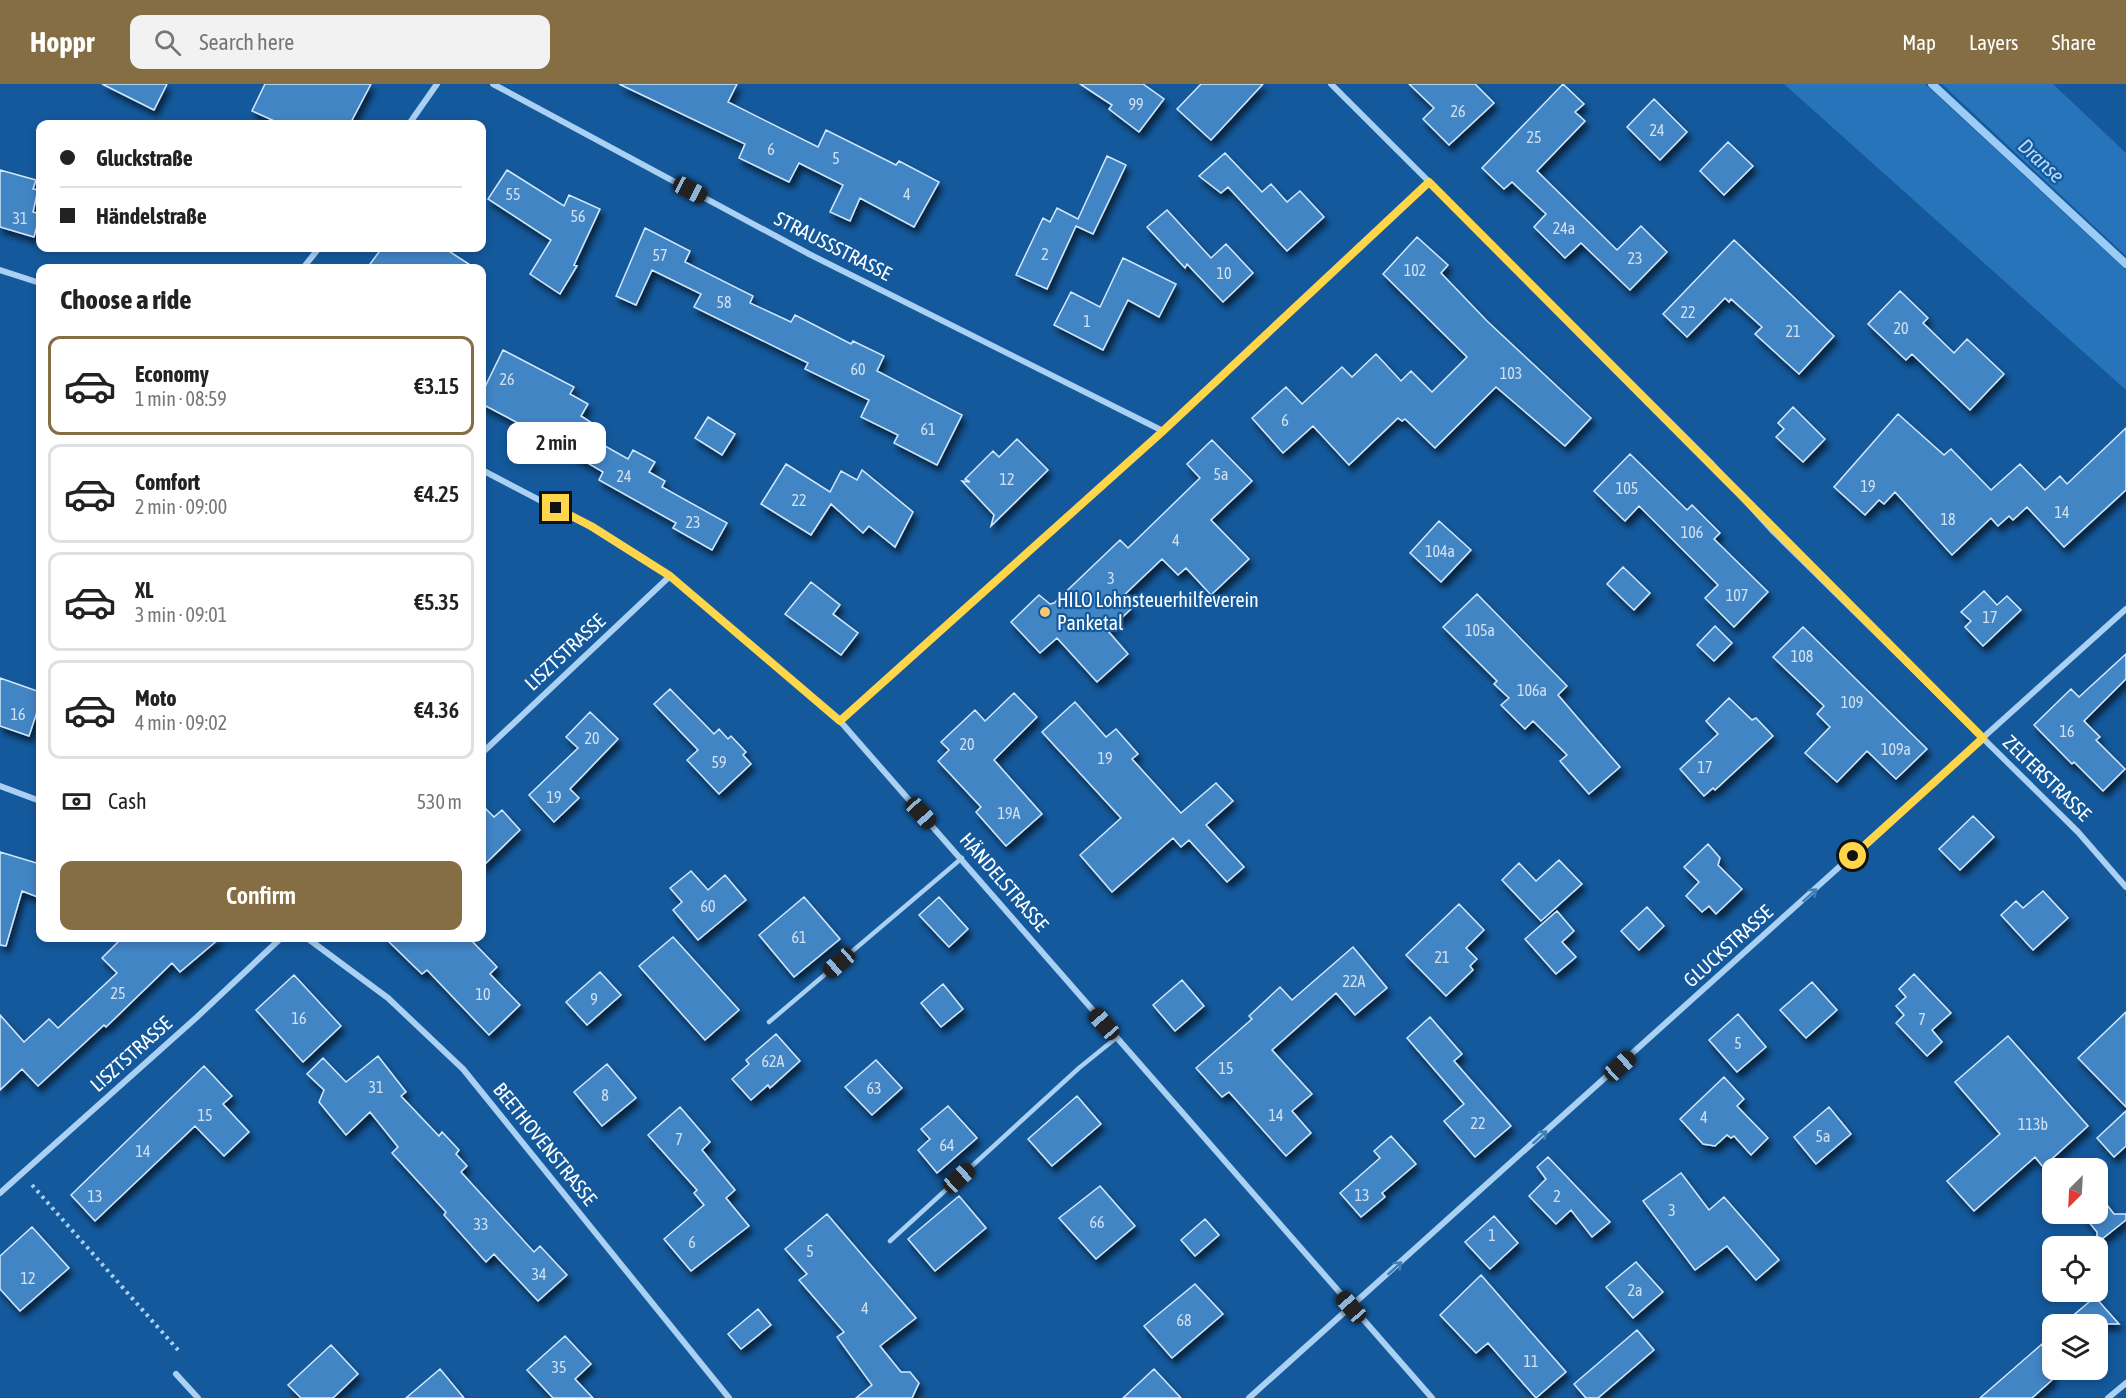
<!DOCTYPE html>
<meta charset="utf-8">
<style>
body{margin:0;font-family:"Asap Condensed",sans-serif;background:#f2f2f2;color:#222;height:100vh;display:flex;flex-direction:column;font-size:22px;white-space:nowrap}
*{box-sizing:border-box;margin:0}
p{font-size:20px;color:#767676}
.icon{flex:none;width:33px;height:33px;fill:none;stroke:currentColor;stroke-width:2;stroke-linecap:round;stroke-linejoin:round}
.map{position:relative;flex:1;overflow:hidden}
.sheet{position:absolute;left:36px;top:180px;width:450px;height:678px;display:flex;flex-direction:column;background:#fff;border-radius:12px;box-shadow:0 3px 9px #0003}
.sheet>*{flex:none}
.hud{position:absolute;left:36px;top:36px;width:450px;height:132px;border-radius:12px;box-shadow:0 3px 9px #0003;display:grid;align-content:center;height:132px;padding:0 24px;background:#fff}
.needle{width:39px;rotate:204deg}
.tools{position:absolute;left:2042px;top:1074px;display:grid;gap:12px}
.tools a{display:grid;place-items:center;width:66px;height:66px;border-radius:12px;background:#fff;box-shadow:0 3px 9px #0003;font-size:30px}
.end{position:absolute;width:27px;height:27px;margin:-14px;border:8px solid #ffd54a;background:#111;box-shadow:0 0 0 3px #111}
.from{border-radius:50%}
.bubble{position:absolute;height:42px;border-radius:12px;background:#fff;box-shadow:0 3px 9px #0003;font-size:20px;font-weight:600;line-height:42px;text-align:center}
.car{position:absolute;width:18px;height:36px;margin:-18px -9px;border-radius:8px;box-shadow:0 0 4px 2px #0007;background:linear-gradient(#222 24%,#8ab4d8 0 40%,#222 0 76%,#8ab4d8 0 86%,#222 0)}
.hud b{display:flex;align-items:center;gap:21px;height:57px;font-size:22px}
.hud b+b{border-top:2px solid #e0e0e0}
.hud i{width:15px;height:15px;background:#222}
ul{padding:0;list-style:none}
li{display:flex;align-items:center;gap:18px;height:99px;margin:0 12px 9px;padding:0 12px;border:3px solid #e0e0e0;border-radius:12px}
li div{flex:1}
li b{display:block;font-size:22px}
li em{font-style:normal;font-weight:600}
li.on{border-color:#856e43}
li>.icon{width:54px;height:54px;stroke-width:1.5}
h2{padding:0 24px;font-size:27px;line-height:72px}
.pay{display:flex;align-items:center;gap:15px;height:66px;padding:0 24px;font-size:22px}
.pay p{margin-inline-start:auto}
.button{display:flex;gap:12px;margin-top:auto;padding:12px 24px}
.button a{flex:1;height:69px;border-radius:12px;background:#856e43;color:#fff;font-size:24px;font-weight:600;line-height:69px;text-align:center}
header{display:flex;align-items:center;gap:36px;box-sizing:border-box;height:84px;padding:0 30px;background:#856e43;color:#fff}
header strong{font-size:28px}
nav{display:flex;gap:33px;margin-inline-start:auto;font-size:21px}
.search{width:420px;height:54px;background:#f2f2f2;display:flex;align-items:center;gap:15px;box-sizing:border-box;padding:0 21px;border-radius:12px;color:#767676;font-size:22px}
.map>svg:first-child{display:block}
.green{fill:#2774ba}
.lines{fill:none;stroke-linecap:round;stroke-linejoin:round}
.stream{stroke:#9cccf6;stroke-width:8}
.building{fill:#4285c5;stroke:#d2e9fd;stroke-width:1.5;filter:url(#shadow)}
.path{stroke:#aad0f3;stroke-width:4;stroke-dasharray:3 4.5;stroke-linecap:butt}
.lane{stroke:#aad0f3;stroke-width:4.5}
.street{stroke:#aad0f3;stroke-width:6}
.oneway{stroke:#417db6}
.route{stroke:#ffd54a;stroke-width:8}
.poi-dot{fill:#ffca6c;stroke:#14599c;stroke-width:2}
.labels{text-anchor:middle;stroke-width:4.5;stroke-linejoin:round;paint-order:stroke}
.number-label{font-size:16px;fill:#d0e0f0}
.street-label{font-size:20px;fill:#fff;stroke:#14599c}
.poi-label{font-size:20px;fill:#fff;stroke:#14599c;text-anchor:start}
.water-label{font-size:21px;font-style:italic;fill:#b7dafa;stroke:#14599c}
</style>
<header>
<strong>Hoppr</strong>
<div class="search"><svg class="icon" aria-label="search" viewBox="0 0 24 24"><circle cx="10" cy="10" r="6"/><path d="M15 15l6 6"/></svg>Search here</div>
<nav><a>Map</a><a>Layers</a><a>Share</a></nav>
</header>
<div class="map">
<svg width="2126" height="1314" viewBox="0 0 2126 1314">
<defs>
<filter id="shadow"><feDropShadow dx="3.5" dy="6" stdDeviation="3" flood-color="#0009"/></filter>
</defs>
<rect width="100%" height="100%" fill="#14599c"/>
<path class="green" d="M1784,0H1925L2126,186V306Z
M1942,0H2053L2126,69V172Z"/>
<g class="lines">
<path class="stream" d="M1932,0L2126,180"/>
</g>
<path class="building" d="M102,0H167L154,26Z
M265,0H371L350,40H281L252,27Z
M619,0H737L728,18L818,63L826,46L896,81L899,77L939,98L914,143L860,114L850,137L830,128L843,101L799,79L789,98L739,74L745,60Z
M1080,0H1143L1164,15L1139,48L1109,25L1112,21Z
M1201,0H1263L1211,56L1177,25Z
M1409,0H1475L1494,19L1449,61L1423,35L1434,24Z
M1563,0L1584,20L1575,28L1585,37L1537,87L1617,166L1641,142L1667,168L1630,206L1581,159L1565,174L1534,143L1546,130L1512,98L1504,105L1482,84Z
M1654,15L1687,48L1660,76L1627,43Z
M1728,58L1753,82L1724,111L1700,87Z
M1225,69L1262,108L1271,100L1287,118L1300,107L1324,133L1287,167L1228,103L1221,109L1199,92Z
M1107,72L1126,81L1093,150L1076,142L1047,205L1016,191L1043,134L1050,138L1057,124L1078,135Z
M0,86L36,96L33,105L38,106L33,128L40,130L34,153L0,143Z
M507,86L564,122L569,111L600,125L574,181L577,182L560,210L530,190L551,156L488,115Z
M1167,126L1211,174L1226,160L1253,189L1223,218L1187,180L1185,184L1147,143Z
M645,144L690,167L685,178L753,212L750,219L791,238L795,231L851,260L853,257L884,272L877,287L962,331L937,381L894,359L898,351L861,333L869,316L805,285L808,279L694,223L701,210L652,186L636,221L616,212Z
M1417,153L1448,181L1441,189L1487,237L1591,334L1565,362L1496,303L1435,364L1405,335L1402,337L1398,334L1349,381L1313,342L1283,369L1252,334L1286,303L1302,320L1342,283L1352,293L1376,270L1401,297L1411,287L1432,308L1467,273L1383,190Z
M1734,156L1834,252L1799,290L1755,250L1762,243L1731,215L1729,218L1725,214L1687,253L1663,230Z
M382,164H444L475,184H367Z
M1123,174L1176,200L1159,233L1128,216L1103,266L1054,241L1071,208L1100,223Z
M1900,207L1928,234L1923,239L1954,269L1967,255L2004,290L1970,326L1912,270L1906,276L1868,240Z
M503,266L574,303L570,310L588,320L581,332L595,341L589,353L628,375L633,366L655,378L649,388L665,397L662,403L727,439L712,466L673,444L676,439L599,396L603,388L539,350L482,320V309Z
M1793,323L1825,355L1803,378L1776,353L1784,345L1778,339Z
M1898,330L1944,371L1951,365L1991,406L2020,380L2045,406L2060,392L2067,400L2126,344V406L2064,463L2027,423L2013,436L2009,432L1998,442L1991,434L1952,471L1895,408L1884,420L1879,416L1865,431L1834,403Z
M708,333L735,350L722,371L695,354Z
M1017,355L1048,386L991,442L994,431L962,397L970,398L965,395L993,367L999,373Z
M1212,356L1252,397L1211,436L1249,475L1211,511L1186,484L1178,491L1162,475L1121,514L1131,525L1108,547L1128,570L1097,598L1057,554L1040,569L1011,538L1039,511L1050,520L1054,519L1120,456L1128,464L1200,394L1187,380Z
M1630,370L1687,426L1692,421L1720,449L1714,455L1768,508L1734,543L1705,514L1718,501L1639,422L1625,437L1594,407Z
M786,380L830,408L841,387L857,396L862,386L913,428L895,463L869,442L863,449L831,420L811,451L761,420Z
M1439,437L1471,466L1441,498L1410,469Z
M1623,483L1650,509L1634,526L1607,500Z
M811,498L840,521L833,530L858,549L841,571L785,530Z
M1984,507L1997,521L2007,512L2021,526L1983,562L1965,543L1971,537L1961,528Z
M1477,510L1567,602L1558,611L1620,683L1589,710L1560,677L1567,671L1533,637L1525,645L1501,621L1509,614L1494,600L1497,597L1443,543Z
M1715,542L1732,559L1714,577L1697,561Z
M1803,543L1927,665L1896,695L1867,667L1837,698L1805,669L1830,643L1817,630L1824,622L1773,573Z
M2126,570V595L2084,637L2100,653L2096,656L2125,685L2103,707L2074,678L2072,680L2034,641L2071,605L2079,613Z
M0,594L40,608V619L29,652L0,642Z
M670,605L714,650L719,645L728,655L731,652L746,668L743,671L751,680L719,710L687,676L698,666L654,620Z
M1014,609L1037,633L994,676L1042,730L1006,762L976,728L981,723L938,677L949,666L941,658L975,626L985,637Z
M1729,614L1752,636L1756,634L1773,652L1715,706L1713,704L1704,712L1680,685L1718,650L1706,637Z
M1075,618L1106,653L1116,645L1138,670L1132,675L1181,729L1216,699L1233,717L1206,741L1244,783L1227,798L1189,756L1181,763L1173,754L1112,808L1080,771L1121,734L1042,648Z
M590,628L618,655L570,705L579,714L554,738L529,711L578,664L566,653Z
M482,721L494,733L502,726L520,746L482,783Z
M1973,732L1994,753L1960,786L1939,765Z
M1708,760L1720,774L1718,781L1742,805L1716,830L1709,822L1702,828L1686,812L1699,798L1684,783Z
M0,768L40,780V814L22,807L6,862L0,861Z
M1559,776L1582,800L1541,837L1502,796L1519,779L1536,797Z
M691,787L708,806L725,791L746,816L698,856L673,826L682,818L670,804Z
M2043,807L2068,834L2033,866L2001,831L2016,817L2023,824Z
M804,813L840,855L794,893L759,851Z
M939,813L968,845L949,863L919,831Z
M1459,820L1484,846L1466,864L1477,875L1470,882L1473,886L1446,912L1406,871Z
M1647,823L1664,842L1639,866L1621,847Z
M1557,827L1574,847L1562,858L1576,873L1556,890L1525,855Z
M673,853L739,926L705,956L639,882Z
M122,854H220L180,888L172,879L106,943L104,941L38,1002L22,985L0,1006V931L24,958L49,935L58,944L117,889L102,874Z
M385,854H469L497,883L490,890L520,921L489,951L427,886L422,890Z
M1353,863L1387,904L1355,931L1336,909L1272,966L1312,1010L1292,1027L1311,1049L1286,1072L1229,1008L1222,1013L1196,984L1252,935L1249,932L1280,903L1292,916Z
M600,888L621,911L587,941L566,918Z
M1914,890L1951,929L1932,946L1942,958L1927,972L1896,939L1904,931L1896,922L1906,913L1899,905Z
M294,891L341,942L303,978L256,926Z
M1182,896L1204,922L1175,947L1153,921Z
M1812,898L1837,926L1806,954L1780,926Z
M943,900L963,925L941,943L921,919Z
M2126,928V1023L2078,974Z
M1738,930L1766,963L1737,988L1709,956Z
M1430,933L1462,970L1454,977L1511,1042L1475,1073L1444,1037L1464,1020L1407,954Z
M776,950L800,977L770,1004L768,1001L751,1016L732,995L749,980L746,976Z
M2008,952L2088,1042L2043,1083L2035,1073L1974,1127L1947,1097L2000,1050L1955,998Z
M378,972L406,1008L401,1012L439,1052L442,1048L459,1066L456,1070L467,1082L461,1088L534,1168L540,1162L567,1191L538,1217L494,1170L486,1178L444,1131L446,1128L392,1069L398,1063L370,1028L346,1051L319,1018L324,1006L307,990L323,974L346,998Z
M876,976L902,1004L872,1031L845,1003Z
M607,980L636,1014L602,1042L574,1008Z
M204,982L232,1012L223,1020L249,1048L224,1072L195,1042L95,1137L71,1111Z
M1724,993L1744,1015L1737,1022L1768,1054L1751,1071L1734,1052L1731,1054L1727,1051L1715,1062L1703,1060L1680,1035Z
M1077,1012L1101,1040L1052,1082L1028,1055Z
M948,1022L977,1054L937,1089L918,1066L930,1055L921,1045Z
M680,1023L710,1058L702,1066L735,1106L726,1114L749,1142L691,1187L664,1155L704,1121L694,1109L697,1106L648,1051Z
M1829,1023L1851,1050L1816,1080L1794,1053Z
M2126,1027V1062L2114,1073L2097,1054Z
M1391,1052L1416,1080L1382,1109L1385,1113L1361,1133L1340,1109L1380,1074L1374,1067Z
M1548,1073L1610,1138L1592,1153L1571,1126L1556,1140L1529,1112L1546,1095L1537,1083Z
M1681,1089L1709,1126L1724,1113L1779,1176L1756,1196L1727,1162L1695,1186L1643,1117Z
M1100,1102L1135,1142L1096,1175L1059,1134Z
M2097,1108L2114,1130H2126V1136L2097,1159V1148L2082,1130H2097Z
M959,1112L986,1144L935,1187L908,1155Z
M827,1130L916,1234L880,1262L901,1288H910L919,1299L912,1314H856L872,1301L837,1253L844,1248L799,1196L807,1190L785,1165Z
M1494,1132L1518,1159L1490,1185L1465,1158Z
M1205,1135L1219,1151L1195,1172L1181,1156Z
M32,1143L69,1184L20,1227L0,1205V1172Z
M1636,1178L1663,1208L1633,1234L1606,1203Z
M1481,1191L1566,1288L1536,1314L1488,1259L1476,1269L1440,1231Z
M1195,1200L1223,1230L1172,1274L1144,1242Z
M2095,1213L2119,1240H2063Z
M758,1225L771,1241L741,1265L728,1250Z
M1637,1246L1654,1266L1598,1314H1586L1574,1300Z
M565,1252L591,1280L575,1295L593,1314H553L527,1286Z
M2042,1260L2052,1271V1296L2032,1314H1980Z
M331,1261L358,1290L333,1314H301L288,1301Z
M440,1285L464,1314H406Z
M1154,1285L1181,1314H1123Z"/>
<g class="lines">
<path class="path" d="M32,1101L178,1266"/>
<path class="lane" d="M769,938L962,774
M890,1157L1079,984L1116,954"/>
<path class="street" d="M493,0L809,170L1163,347
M1331,0L1710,378L1772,446L2078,748L2126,803
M409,40L437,0
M303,184L319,164
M0,186L40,199
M482,386L591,443L670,492L840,637L1432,1314
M840,637L1163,347L1429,98
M482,669L670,492
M0,702L40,717
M307,854L388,914L463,985L729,1314
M0,1109L197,933L281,854
M176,1290L198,1314
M1249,1314L2126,525
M2108,1314L2126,1299"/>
</g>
<defs><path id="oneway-shaft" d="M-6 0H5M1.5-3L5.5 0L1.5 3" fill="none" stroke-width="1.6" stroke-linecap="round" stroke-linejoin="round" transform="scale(1.5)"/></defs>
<g class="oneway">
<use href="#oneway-shaft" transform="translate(1810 811) rotate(-42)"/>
<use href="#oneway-shaft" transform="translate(1540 1053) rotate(-42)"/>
<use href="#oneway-shaft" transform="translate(1395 1184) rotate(-42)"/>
</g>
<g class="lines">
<path class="route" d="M556,424L591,442L670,492L840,637L1163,347L1429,98L1983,654L1853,772"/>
</g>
<circle class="poi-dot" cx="1045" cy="528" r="6"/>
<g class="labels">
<g class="number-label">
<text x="1136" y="26">99</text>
<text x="1458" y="33">26</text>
<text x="1657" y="52">24</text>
<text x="1534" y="59">25</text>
<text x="771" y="71">6</text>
<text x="836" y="80">5</text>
<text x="513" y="116">55</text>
<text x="907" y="116">4</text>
<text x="578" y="138">56</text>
<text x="20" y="140">31</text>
<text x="1564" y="150">24a</text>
<text x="1045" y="176">2</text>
<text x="660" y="177">57</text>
<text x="1635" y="180">23</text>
<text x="1415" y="192">102</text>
<text x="1224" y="195">10</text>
<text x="724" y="224">58</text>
<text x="1688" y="234">22</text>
<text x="1087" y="243">1</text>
<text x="1901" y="250">20</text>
<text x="1793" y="253">21</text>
<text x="858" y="291">60</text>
<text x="1511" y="295">103</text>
<text x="507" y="301">26</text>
<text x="1285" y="342">6</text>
<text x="928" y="351">61</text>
<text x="1221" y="396">5a</text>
<text x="624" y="398">24</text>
<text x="1007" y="401">12</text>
<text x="1868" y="408">19</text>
<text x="1627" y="410">105</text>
<text x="799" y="422">22</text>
<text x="2062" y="434">14</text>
<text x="1948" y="441">18</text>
<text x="693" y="444">23</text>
<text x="1692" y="454">106</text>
<text x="1176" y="462">4</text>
<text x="1440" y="473">104a</text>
<text x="1111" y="500">3</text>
<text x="1737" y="517">107</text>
<text x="1990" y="539">17</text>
<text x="1480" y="552">105a</text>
<text x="1802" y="578">108</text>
<text x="1532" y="612">106a</text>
<text x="1852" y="624">109</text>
<text x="18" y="636">16</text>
<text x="2067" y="653">16</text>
<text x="592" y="660">20</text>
<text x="967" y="666">20</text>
<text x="1896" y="671">109a</text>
<text x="1105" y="680">19</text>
<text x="719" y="684">59</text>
<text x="1705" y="689">17</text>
<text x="554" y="719">19</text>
<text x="1009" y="735">19A</text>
<text x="708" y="828">60</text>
<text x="799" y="859">61</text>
<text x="1442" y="879">21</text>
<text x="1354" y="903">22A</text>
<text x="118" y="915">25</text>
<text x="483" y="916">10</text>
<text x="594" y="921">9</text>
<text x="299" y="940">16</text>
<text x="1922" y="941">7</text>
<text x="1738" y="965">5</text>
<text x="773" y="983">62A</text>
<text x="1226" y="990">15</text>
<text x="376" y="1009">31</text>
<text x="874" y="1010">63</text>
<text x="605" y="1017">8</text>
<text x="205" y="1037">15</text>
<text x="1276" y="1037">14</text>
<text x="1704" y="1039">4</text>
<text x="1478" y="1045">22</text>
<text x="2033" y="1046">113b</text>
<text x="1823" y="1058">5a</text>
<text x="679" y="1061">7</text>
<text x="947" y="1067">64</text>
<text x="143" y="1073">14</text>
<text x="1362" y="1117">13</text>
<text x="95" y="1118">13</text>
<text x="1557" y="1118">2</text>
<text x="1672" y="1132">3</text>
<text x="1097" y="1144">66</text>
<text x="481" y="1146">33</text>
<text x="1492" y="1157">1</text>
<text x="692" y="1164">6</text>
<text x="810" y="1173">5</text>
<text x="539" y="1196">34</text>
<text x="28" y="1200">12</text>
<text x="1635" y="1212">2a</text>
<text x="865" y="1230">4</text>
<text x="1184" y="1242">68</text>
<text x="1531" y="1283">11</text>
<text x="559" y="1289">35</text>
</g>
<g class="street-label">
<text transform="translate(833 162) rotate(27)" y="7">STRAUSSSTRASSE</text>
<text transform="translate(565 568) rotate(-43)" y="7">LISZTSTRASSE</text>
<text transform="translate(2047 694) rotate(44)" y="7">ZELTERSTRASSE</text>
<text transform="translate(1004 798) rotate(49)" y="7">HÄNDELSTRASSE</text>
<text transform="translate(1728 862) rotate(-42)" y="7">GLUCKSTRASSE</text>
<text transform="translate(131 970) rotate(-42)" y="7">LISZTSTRASSE</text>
<text transform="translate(545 1060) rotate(51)" y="7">BEETHOVENSTRASSE</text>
</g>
<g class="poi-label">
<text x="1057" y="523">HILO Lohnsteuerhilfeverein<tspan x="1057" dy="23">Panketal</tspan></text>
</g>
<g class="water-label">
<text transform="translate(2041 77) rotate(43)" y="7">Dranse</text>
</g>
</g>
</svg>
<div class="tools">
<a><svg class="needle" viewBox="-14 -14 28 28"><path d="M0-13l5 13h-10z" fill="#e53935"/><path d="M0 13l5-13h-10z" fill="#767676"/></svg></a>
<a><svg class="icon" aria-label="locate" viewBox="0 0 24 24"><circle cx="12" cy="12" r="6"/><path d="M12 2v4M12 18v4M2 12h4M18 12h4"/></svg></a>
<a><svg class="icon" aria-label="layers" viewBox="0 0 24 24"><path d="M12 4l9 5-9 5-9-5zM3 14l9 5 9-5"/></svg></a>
</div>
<i class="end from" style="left:1853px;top:772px"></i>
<i class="end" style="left:556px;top:424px"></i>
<div class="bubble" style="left:507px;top:338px;width:99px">2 min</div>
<i class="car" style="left:690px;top:106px;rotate:118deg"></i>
<i class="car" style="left:921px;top:729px;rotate:138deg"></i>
<i class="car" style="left:839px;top:879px;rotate:229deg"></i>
<i class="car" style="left:1104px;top:940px;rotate:319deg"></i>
<i class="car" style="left:1620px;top:982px;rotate:48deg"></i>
<i class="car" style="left:959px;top:1094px;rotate:48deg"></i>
<i class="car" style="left:1351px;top:1223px;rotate:319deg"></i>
<div class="hud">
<b><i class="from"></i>Gluckstraße</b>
<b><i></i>Händelstraße</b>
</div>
<section class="sheet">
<h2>Choose a ride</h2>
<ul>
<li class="on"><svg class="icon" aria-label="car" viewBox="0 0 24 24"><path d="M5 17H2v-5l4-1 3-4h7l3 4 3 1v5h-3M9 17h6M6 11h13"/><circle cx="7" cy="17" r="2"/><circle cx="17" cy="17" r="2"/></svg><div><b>Economy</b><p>1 min · 08:59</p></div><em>€3.15</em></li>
<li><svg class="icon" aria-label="car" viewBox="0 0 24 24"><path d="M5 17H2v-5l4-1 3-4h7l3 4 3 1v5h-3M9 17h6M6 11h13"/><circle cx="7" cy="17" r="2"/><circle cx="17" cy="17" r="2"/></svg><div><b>Comfort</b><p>2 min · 09:00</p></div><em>€4.25</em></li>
<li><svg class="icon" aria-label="car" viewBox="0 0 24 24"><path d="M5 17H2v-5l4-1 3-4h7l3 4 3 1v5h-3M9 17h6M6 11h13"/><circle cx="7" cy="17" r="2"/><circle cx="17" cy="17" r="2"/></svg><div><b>XL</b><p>3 min · 09:01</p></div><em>€5.35</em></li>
<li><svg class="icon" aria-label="car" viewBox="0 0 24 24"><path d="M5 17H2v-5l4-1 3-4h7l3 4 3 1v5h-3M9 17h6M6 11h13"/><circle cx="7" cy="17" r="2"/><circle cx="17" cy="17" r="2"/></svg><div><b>Moto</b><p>4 min · 09:02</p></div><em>€4.36</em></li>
</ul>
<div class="pay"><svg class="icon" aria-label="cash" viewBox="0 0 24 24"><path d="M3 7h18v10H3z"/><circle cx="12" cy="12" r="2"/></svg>Cash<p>530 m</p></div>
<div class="button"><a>Confirm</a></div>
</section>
</div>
